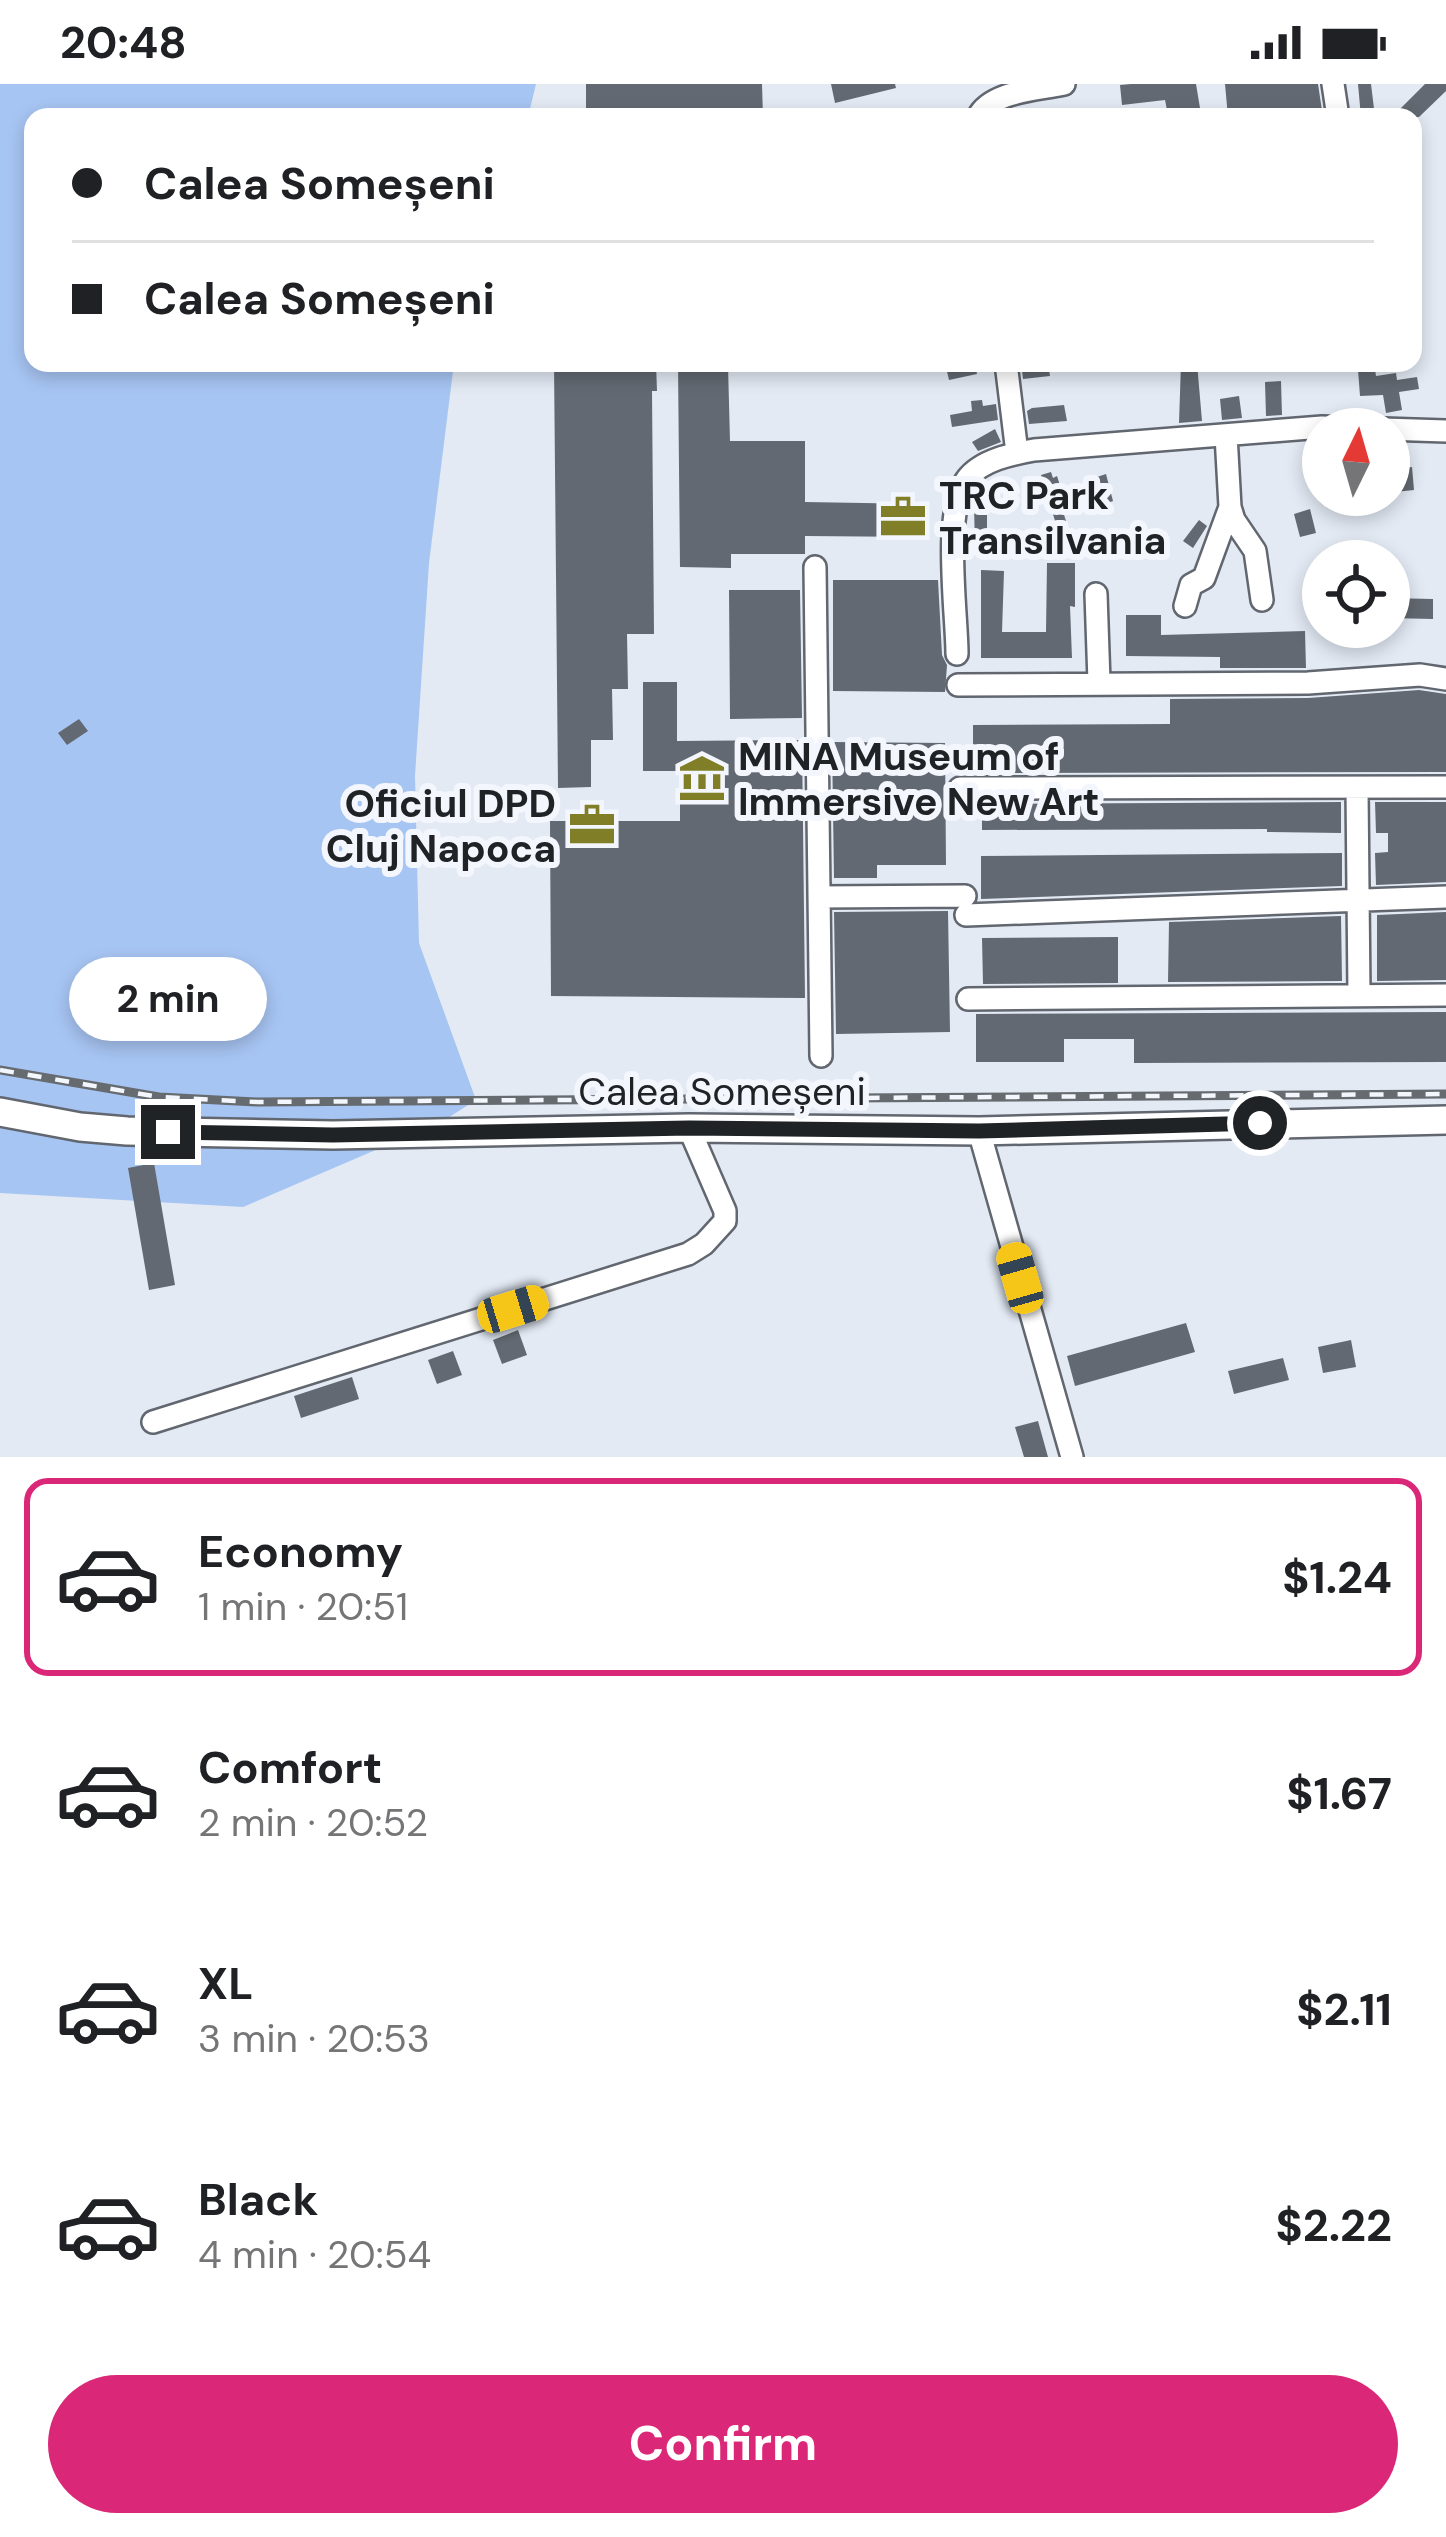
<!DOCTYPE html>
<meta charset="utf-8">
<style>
body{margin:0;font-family:"DM Sans",sans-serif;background:#f2f2f2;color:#202124;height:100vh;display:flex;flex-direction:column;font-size:45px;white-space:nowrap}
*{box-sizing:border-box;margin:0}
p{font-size:39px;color:#757577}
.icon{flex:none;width:66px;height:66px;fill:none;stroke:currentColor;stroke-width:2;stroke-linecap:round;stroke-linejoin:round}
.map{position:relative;height:1373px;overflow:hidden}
.side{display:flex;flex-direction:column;background:#fff;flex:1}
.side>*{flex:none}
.banner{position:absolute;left:24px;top:24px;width:1398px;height:264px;border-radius:24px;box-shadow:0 6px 18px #0003;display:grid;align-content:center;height:264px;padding:0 48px;background:#fff}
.needle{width:78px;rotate:5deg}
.tools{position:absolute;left:1302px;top:324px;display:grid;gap:24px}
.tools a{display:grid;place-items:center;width:108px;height:108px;border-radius:50%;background:#fff;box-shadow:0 6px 18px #0003;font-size:60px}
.end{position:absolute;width:54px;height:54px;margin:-27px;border:15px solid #202326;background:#fff;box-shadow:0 0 0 6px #fff}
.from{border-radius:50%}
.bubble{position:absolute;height:84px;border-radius:42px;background:#fff;box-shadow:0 6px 18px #0003;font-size:39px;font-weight:700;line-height:84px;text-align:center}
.car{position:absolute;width:36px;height:72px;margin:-36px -18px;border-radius:15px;box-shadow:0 0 9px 3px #0007;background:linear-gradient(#f5c518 24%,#345 0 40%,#f5c518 0 76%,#345 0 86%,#f5c518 0)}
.banner b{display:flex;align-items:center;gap:42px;height:114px;font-size:45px}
.banner b+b{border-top:3px solid #e0e0e0}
.banner i{width:30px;height:30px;background:#202124}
ul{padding:21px 0 0;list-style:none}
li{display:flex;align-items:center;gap:36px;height:198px;margin:0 24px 18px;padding:0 24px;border:6px solid transparent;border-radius:24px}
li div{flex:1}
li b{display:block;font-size:45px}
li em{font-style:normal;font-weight:700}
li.active{border-color:#db2777}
li>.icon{width:108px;height:108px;stroke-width:1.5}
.primary-button{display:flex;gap:24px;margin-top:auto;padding:24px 48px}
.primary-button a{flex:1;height:138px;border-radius:72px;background:#db2777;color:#fff;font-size:48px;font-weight:700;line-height:138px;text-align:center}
.status{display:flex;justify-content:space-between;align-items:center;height:84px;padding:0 60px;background:#fff;direction:ltr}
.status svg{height:33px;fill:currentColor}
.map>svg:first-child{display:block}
.green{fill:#a7c5f3}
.building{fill:#636972}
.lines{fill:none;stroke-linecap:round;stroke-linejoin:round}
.minor-casing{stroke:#61666f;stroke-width:26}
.major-casing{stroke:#61666f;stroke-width:32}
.minor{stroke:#fff;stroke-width:21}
.major{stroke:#fff;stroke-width:27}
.rail-casing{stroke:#666b70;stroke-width:9}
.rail{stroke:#f3f7fd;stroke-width:4.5;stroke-dasharray:14;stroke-linecap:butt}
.route{stroke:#202326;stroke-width:15}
.labels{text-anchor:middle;stroke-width:12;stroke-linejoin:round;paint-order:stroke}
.poi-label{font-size:39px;font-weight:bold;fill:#202326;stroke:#f3f7fd;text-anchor:start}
.street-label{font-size:39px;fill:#202326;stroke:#f3f7fd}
</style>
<div class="status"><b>20:48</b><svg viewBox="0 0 49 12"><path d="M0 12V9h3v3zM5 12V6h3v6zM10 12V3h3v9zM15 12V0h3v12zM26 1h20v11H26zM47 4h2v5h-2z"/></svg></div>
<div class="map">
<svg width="1446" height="1373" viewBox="0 0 1446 1373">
<rect width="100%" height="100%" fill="#e3eaf4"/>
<path class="green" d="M0,0H536L528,33H33V279H454L429,479L415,692L419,859L476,1016L443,1037L243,1123L0,1109Z"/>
<path class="building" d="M586,0H762L763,33H586Z
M831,0H895L896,4L835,19Z
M1131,0H1196L1200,24L1168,31L1165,16L1122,21L1120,1Z
M1225,0H1318L1323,33H1228Z
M1358,0H1371L1375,33H1361Z
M1425,0H1446V7L1419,33H1392Z
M554,279H656L657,307H652L654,550H627L628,605H612L613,656H591V703L558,704Z
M945,279H975L977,290L949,296Z
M1021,279H1048L1050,292L1023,295Z
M1181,279H1197L1202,337L1179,339Z
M678,281H728L730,357H805V418L921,420V453L805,452V470H731V484L680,483Z
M1375,285L1376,292L1396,289L1397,296L1417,293L1419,305L1399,308L1402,326L1386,329L1383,311L1360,312L1358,286Z
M1281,297L1282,331L1266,332L1265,298Z
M1239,312L1242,334L1222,336L1220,315Z
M982,316L983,322L996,320L998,336L952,343L950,331L972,327L971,317Z
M1064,321L1067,337L1029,340L1027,327L1032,324Z
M995,345L1001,358L978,367L972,358Z
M1318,365L1323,397L1312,398L1307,367Z
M1412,383L1414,406L1395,408L1393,385Z
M1051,388L1053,394L1057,392L1064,414L1059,415L1066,437L1056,440L1041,391Z
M1106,390L1113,417L1102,421L1094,394Z
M974,421H987V463H975Z
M1310,425L1316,449L1300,453L1294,430Z
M1199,436L1207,442L1193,464L1183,457Z
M1047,479H1075V523L1070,522L1072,574H981V486L1004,487L1002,548H1046Z
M833,496H938L942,571L947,581L945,608L833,607Z
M729,506H800L802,634L730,635Z
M1389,514L1433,515V535L1389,534Z
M1126,531H1161V551L1305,547L1306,584H1220V573L1126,572Z
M1329,543H1362L1361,556L1328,555Z
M643,598H677V657L802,656L805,914L551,912L550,737H680V687H643Z
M1419,606L1446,610V688L973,689V641L1170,640V615L1308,614Z
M79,635L88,647L67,661L58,649Z
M832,658L945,659L946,781H877V794H834Z
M1341,718V749L1267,748V745L982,746V720Z
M1375,718H1446V798L1376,801L1375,769L1388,768V749H1376Z
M1342,769V802L981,815V772Z
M948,827L950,948L836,950L834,828Z
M1446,828V896L1377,897V831Z
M1341,832L1342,897L1168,898L1169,838Z
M1118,853V899L983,900L982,854Z
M1446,928V978L1134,979V955H1064V978H976V930Z
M154,1079L175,1201L149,1206L128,1084Z
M1186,1239L1195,1268L1075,1302L1067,1272Z
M518,1246L527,1271L502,1280L493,1256Z
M1351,1256L1356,1283L1323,1289L1318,1263Z
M453,1267L462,1291L437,1300L428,1276Z
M1283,1274L1289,1296L1234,1310L1228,1287Z
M352,1293L359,1315L301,1334L294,1312Z
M1038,1337L1048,1373H1024L1015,1343Z"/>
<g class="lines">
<defs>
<path id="minor" d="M1333,0L1338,33
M978,33C991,7 1038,6 1064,0
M1006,279L1017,369
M1230,423L1234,436L1255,467L1262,516
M815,483L821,972
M1096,510L1099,598
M1185,522L1191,501L1204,494L1230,423L1226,351
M957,570C957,530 942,427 967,395C981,376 1012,370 1034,366L1322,343L1446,347
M958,601L1308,599L1420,591L1446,595
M960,704L1446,703
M1357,705L1359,911
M819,813L965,812
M966,831L1446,813
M968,915L1446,911
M979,1047L1072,1373
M153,1338L688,1170L704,1160L725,1137V1127L689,1044"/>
<path id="major" d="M0,1028L80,1043L127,1047L333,1051L689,1044L979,1047L1446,1036"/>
</defs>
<use href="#minor" class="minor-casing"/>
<use href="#major" class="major-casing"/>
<use href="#minor" class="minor"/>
<use href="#major" class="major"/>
<defs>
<path id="rail" d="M0,986L159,1013L257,1018L1446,1010"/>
</defs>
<use href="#rail" class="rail-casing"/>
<use href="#rail" class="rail"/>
</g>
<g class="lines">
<path class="route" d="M168,1048L333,1051L689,1044L979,1047L1260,1039"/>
</g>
<defs>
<symbol id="office-bare" viewBox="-9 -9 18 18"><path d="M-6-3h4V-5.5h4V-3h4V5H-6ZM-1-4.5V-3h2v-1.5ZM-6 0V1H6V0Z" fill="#807f28" stroke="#f3f7fd" stroke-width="2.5" paint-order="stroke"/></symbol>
<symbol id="museum-bare" viewBox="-9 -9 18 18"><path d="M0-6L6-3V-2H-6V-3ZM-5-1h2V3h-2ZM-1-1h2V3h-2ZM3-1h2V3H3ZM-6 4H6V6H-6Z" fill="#807f28" stroke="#f3f7fd" stroke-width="2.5" paint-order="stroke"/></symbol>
</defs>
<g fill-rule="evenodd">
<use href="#office-bare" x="870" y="400" width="66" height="66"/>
<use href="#museum-bare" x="669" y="661" width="66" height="66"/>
<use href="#office-bare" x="559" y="708" width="66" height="66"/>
</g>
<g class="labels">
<g class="poi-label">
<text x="939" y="425">TRC Park<tspan x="939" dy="45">Transilvania</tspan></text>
<text x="738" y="686">MINA Museum of<tspan x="738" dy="45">Immersive New Art</tspan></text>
<text x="556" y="733" text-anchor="end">Oficiul DPD<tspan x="556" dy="45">Cluj Napoca</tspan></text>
</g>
<g class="street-label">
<text x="722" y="1021">Calea Someșeni</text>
</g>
</g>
</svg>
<div class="tools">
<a><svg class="needle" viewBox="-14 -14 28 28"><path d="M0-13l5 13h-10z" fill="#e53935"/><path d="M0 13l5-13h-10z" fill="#757577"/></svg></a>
<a><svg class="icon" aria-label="locate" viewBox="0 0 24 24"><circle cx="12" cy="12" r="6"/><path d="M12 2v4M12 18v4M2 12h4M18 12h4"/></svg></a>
</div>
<i class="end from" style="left:1260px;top:1039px"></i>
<i class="end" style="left:168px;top:1048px"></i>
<div class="bubble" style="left:69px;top:873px;width:198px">2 min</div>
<i class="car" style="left:1020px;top:1194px;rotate:344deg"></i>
<i class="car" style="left:513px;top:1225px;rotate:73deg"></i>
<div class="banner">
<b><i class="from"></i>Calea Someșeni</b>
<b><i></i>Calea Someșeni</b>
</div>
</div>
<section class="side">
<ul>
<li class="active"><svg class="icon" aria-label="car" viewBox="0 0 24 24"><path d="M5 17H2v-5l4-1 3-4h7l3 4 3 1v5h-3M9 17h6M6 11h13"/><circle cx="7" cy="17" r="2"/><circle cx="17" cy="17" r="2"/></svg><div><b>Economy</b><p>1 min · 20:51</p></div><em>$1.24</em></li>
<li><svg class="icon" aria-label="car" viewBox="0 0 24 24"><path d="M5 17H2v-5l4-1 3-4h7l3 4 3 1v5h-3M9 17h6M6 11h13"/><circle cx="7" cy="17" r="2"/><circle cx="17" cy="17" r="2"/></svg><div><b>Comfort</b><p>2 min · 20:52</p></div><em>$1.67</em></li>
<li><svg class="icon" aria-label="car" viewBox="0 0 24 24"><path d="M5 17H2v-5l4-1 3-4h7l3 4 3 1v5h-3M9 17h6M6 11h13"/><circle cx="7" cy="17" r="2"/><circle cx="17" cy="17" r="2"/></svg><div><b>XL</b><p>3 min · 20:53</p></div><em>$2.11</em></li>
<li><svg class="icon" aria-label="car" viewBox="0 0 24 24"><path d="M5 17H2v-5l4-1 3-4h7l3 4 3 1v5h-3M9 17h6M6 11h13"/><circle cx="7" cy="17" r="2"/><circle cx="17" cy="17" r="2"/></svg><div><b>Black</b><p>4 min · 20:54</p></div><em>$2.22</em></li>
</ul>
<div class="primary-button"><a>Confirm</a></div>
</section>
